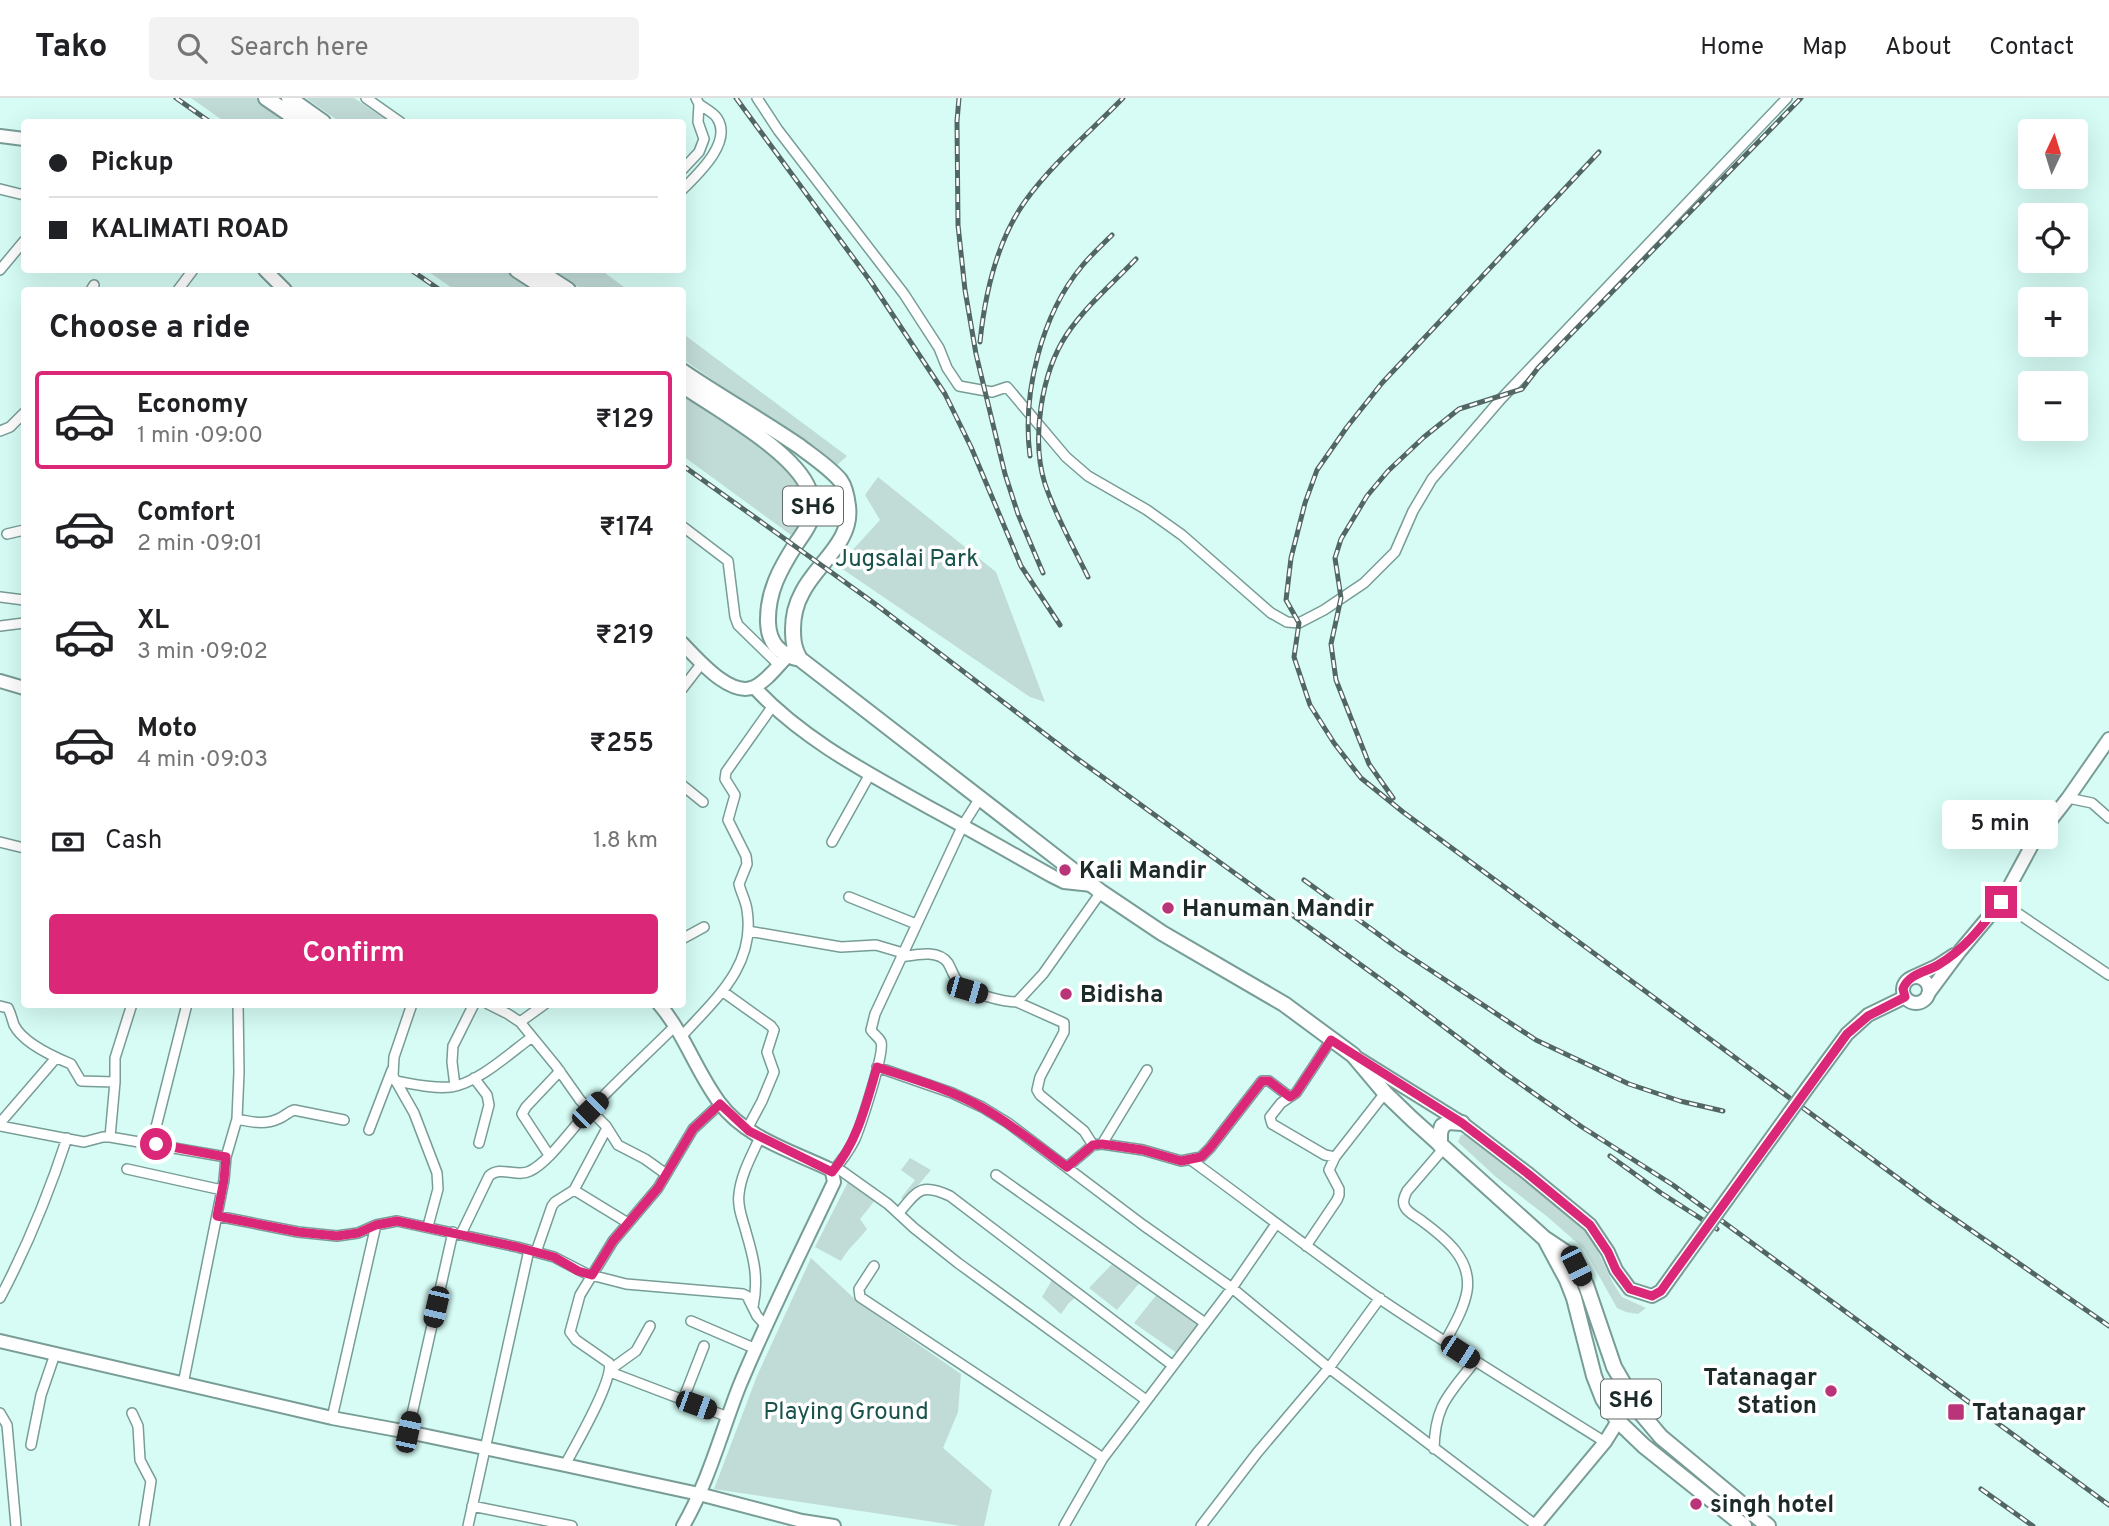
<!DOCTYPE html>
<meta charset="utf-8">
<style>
body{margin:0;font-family:Overpass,sans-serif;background:#f2f2f2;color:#202124;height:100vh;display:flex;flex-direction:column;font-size:26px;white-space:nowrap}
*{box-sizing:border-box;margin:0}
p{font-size:23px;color:#757577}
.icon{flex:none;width:38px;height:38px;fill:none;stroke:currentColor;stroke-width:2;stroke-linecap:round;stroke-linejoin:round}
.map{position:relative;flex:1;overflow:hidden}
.details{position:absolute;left:21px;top:189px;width:665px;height:721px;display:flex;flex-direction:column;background:#fff;border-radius:7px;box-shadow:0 7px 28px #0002}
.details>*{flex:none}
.guide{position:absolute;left:21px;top:21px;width:665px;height:154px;border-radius:7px;box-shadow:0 7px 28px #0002;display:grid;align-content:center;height:154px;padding:0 28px;background:#fff}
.needle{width:46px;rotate:4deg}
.buttons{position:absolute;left:2018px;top:21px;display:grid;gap:14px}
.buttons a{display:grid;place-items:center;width:70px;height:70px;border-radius:7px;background:#fff;box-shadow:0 7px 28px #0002;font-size:35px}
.end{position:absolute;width:32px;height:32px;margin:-16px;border:9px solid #db2777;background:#fff;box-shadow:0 0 0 4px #fff}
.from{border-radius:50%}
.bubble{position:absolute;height:49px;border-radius:7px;background:#fff;box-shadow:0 7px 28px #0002;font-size:23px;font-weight:600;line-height:49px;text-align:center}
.car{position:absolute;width:21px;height:42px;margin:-21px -10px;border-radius:9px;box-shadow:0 0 5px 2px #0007;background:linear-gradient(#222 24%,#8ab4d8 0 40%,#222 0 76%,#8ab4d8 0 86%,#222 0)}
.guide b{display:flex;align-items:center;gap:24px;height:66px;font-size:26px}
.guide b+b{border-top:2px solid #e0e0e0}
.guide i{width:18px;height:18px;background:#202124}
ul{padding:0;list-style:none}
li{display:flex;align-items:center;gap:21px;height:98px;margin:0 14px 10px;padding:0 14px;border:4px solid transparent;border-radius:7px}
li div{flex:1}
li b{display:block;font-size:26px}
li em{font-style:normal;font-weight:600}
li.on{border-color:#db2777}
li>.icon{width:63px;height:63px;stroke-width:1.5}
h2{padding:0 28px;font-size:32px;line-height:84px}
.pay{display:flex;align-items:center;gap:18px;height:77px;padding:0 28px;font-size:26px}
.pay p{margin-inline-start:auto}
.cta{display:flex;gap:14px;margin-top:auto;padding:14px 28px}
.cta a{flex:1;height:80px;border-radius:7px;background:#db2777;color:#fff;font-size:28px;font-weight:600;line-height:80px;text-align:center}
header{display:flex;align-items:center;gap:42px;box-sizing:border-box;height:98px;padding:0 35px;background:#fff;border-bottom:2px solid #e0e0e0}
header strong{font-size:33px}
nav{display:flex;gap:38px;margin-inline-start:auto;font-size:24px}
.search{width:490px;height:63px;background:#f2f2f2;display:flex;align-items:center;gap:18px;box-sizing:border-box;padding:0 24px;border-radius:7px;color:#757577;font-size:26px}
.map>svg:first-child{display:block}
.green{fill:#c1dbd7}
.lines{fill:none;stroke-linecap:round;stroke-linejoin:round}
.street-casing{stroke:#789c96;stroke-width:12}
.secondary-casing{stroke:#789c96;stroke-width:16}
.primary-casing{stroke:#789c96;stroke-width:18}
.street{stroke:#fff;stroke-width:9}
.secondary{stroke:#fff;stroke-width:12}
.primary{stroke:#fff;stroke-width:14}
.rail-casing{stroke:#526764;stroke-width:5}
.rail{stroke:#fff;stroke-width:2.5;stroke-dasharray:8;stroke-linecap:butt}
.secondary-bridge-casing{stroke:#789c96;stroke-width:16;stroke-linecap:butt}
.secondary-bridge{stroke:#fff;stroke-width:12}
.route{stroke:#db2777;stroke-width:9}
.poi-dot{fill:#b93479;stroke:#fff;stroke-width:2.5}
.labels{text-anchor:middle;stroke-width:7;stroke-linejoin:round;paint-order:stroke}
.shield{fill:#fff;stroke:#606b69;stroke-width:2}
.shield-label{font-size:23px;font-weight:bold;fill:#1c2b29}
.park-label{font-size:24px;fill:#19534b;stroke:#fff}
.poi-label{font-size:24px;font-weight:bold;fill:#1c2b29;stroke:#fff;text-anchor:start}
</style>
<header>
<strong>Tako</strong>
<div class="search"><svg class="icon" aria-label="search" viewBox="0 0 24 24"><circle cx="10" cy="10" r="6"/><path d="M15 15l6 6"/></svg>Search here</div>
<nav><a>Home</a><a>Map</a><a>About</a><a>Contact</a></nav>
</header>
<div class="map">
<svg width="2109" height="1428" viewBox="0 0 2109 1428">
<rect width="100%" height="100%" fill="#d6fcf5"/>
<path class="green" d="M191,0H264L298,24H225Z
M306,0H354L390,24H340Z
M426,172H509L539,192H455Z
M552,172H601L628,192H583Z
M682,235L847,358L835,369L683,261Z
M683,292L774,356L804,384L796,410L805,421L791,437L683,358Z
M878,379L996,474L1045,604L1030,599L838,468L880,422L865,397Z
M1461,1037H1469L1558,1108L1589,1135L1613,1185L1622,1199L1646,1210L1638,1216L1626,1214L1617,1210L1584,1151L1549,1120L1496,1079L1458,1044Z
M910,1060L931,1072L905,1103L901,1100L915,1082L901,1072Z
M852,1076L880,1096L860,1121L867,1131C858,1143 848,1150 841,1163L815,1149Z
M811,1160L859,1205L961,1276L958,1314L943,1350L992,1392L984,1428H961L714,1391L757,1278Z
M1116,1162L1141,1183L1117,1212L1089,1190Z
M1056,1175L1083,1192L1068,1206L1061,1216L1042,1199Z
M1162,1190L1210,1224L1184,1260L1134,1225Z"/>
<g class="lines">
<defs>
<path id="street" d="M366,0L400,24
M757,0L778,32L904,196L939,250L947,270L959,288L992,294L1007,289L1066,359L1088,378L1147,412L1182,437L1271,515L1287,524L1299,525L1324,512L1364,485L1395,454L1413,413L1432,381L1500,302L1787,0
M682,72L699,54L704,41L698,24L699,6L696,0
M0,91L24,97
M682,92C698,76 733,44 717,20C713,14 704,10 699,6
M0,172L24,143
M91,192L94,187
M178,192L193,172
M0,333L10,329L24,315
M682,428L728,463L735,519L738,527L779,567
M7,436L24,432
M0,499L24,502
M0,528L24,525
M682,591L702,565
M682,687L703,704
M2068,700L2092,705L2109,720
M0,744L24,750
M832,744L870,676
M849,799L916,826
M2001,804L2109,877
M748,833L841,849L876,847L903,855
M682,841L704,829
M901,859C915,857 938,851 948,865C952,872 954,880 959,885C967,895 1004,904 1017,904L1043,876L1101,794
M722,893L771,928L774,932L767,954L774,974L762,1003L747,1031
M1017,904L1064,925V934L1040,979L1037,992L1040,997L1084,1033L1093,1047
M412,906L394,959L393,978L414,1015L437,1075L438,1091L428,1128
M488,906L508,916L520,924L556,968L580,1002L606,1028L618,1047L645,1061L666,1076
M0,908L8,910C11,916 12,921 14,927C23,945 54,959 71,966L81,983L115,984
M520,924L545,906
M681,939C715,901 756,868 747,812C746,803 741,795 739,786L747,766L746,758L728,722L735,697L725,681L726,674L772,609
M1331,942L1300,989L1296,995L1281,1005L1270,1019L1272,1026L1325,1057L1335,1059L1385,995
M877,969L952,995L982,1009L1008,1025L1143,1127L1232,1190L1329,1270L1537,1428
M474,980L487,997L489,1007L479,1045
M395,983C413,986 433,991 451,989C478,985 510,955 532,939
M455,988L452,964L453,948L474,906
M237,1021C251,1024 265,1027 278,1021C284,1019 288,1014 294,1012L344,1022
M0,1025L56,960
M0,1028L84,1044L103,1039H110L226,1059
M369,1032L392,972
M110,1039L115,984V960L132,906
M152,1045L187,906
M1102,1046L1147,972
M1444,1050L1407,1093C1404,1099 1402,1104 1405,1109C1408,1115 1417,1119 1422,1123C1445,1140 1472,1161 1467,1193C1464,1211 1453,1229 1445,1244
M549,1057L522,1016L526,1009L560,973
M1191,1062C1254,1108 1316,1156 1380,1201C1454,1251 1530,1297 1605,1344
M836,1069L888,1106L914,1130L958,1165L1146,1302
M1067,1069L1093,1047L1102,1046L1143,1052L1181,1063L1201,1059L1210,1050L1262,983H1269L1290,999
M127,1071L222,1092
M832,1074C841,1064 849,1053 855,1041C860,1029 885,955 881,944C879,939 874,937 871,932L875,916L963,727L980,700
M996,1077L1205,1225
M574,1092L628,1125
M899,1115C917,1093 921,1084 950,1098L1172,1267
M217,1118L298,1134L337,1138L358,1135L376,1127L397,1123L517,1149L554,1159L587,1176L626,1186L743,1196L747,1198L757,1218L766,1228
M461,1136L489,1078C500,1067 517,1080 530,1073C549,1064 571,1031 587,1015C615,985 646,957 675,928
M1306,1148L1337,1102L1339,1097V1091L1329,1072L1335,1059
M536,1154L552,1108L555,1104L574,1092L607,1030
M874,1168L859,1191L860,1199L1103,1360
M0,1200C27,1149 49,1095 67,1040
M753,1209C759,1181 754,1161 746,1134C743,1122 737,1109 739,1096C741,1076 752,1057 760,1039
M691,1223L756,1251
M611,1271L636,1253L650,1228
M610,1274L728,1319
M183,1286L224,1082L226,1059L237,1021L239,974L238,906
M683,1302L704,1248
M0,1315L7,1327L16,1428
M132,1315L138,1328L140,1362L151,1383L144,1428
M332,1320L376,1127
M408,1334L453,1134
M31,1347L41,1297L55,1256
M1434,1351C1435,1306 1449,1297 1475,1263
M565,1367C575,1348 614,1282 609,1265L576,1242L570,1234L580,1197L613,1143L658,1090L693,1031L720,1006
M472,1408L572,1428
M468,1428L529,1152
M1064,1428L1103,1360L1232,1190L1276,1126
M1201,1428L1257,1355L1329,1270L1380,1200"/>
<path id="secondary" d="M0,38L24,41
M265,172L285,192
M682,545C697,560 730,600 754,589C769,582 781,563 794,552
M0,583L24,590
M754,589C803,642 868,675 930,710C971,732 1011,755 1052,778L1064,784L1092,787
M1903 892a13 13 0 1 1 26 0a13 13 0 1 1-26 0Z
M1913,879L1937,868L1954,857
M1928,896L1960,853L2001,804L2033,745L2068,700L2109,641
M659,906C684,935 696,973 719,1004C744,1039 791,1053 829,1071L832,1074L834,1084C802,1152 768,1219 739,1289C721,1335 708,1385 683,1428
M1359,961L1462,1025L1527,1075L1590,1127L1608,1154L1616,1172L1630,1191L1652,1198L1661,1193L1676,1172
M1808,989L1847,936L1868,917L1905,899
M0,1243L332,1320L408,1334L565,1367L699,1396L802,1423L834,1428
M1535,1428L1605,1344L1618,1323"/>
<path id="primary" d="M266,0L301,24
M289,0L323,24
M517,172L548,192
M537,172L568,192
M682,273C720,299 761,322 799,348C812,358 829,369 840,382C845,389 847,399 848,408C853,444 816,466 802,495C796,506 793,518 793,531C793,543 794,551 800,561L1101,794L1162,835L1284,906L1353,957L1385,995L1412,1021L1544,1140L1565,1154L1576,1168L1586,1187L1614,1269L1640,1314L1661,1339L1768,1428
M682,287C717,311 795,354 809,392C813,400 814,410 812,418C809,429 802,437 796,446C780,471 767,494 768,525C769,546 780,557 800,561
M813,406L848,409
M1440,1047V1035L1442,1028L1449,1024L1462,1025
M1546,1143L1567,1182L1574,1200L1594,1278L1603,1301L1618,1323L1644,1348L1744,1428"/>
</defs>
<use href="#street" class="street-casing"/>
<use href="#secondary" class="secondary-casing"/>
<use href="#primary" class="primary-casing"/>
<use href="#street" class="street"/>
<use href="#secondary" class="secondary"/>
<use href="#primary" class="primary"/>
<defs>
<path id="rail" d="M176,0L210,24
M736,0L871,184L945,296L971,349L1021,468L1060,527
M959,0L957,23L958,127L965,192L976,256L1005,376L1018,416L1043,475
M1599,54L1382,285L1347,329L1317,372L1305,405L1291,460L1286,502L1299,525L1294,559L1310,607L1334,645L1361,680L1403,714L1929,1103L2109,1228
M411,172L440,192
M980,244C985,195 997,142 1026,102C1052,66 1092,32 1123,0
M1030,358C1022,296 1041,217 1082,168C1091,157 1102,147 1112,137
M682,367L874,505L1075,659L1394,891L1505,975L1582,1029L1673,1087L2109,1407
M1088,479C1073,448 1056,419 1045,386C1031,342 1041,275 1067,236C1086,208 1113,185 1136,161
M1393,700L1369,666L1336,582L1331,546L1341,500L1335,460L1341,441L1367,398L1388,373L1424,339L1459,311L1522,291L1538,270L1801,0
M1304,782L1400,852L1536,942L1629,986L1680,1003L1723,1013
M1610,1058L1661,1095L1717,1131
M1981,1391L2033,1428"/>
</defs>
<use href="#rail" class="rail-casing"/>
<use href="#rail" class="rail"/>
<defs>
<path id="secondary-bridge" d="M1676,1172L1808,989"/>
</defs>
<use href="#secondary-bridge" class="secondary-bridge-casing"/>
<use href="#secondary-bridge" class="secondary-bridge"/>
</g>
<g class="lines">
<path class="route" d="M156,1046L226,1059L224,1082L217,1118L298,1134L337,1138L358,1135L376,1127L397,1123L517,1149L554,1159L578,1173L592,1177L613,1143L658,1090L693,1031L720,1006L749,1033L832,1074C858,1043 866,1006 877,969C913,981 950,991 983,1010C1013,1027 1039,1049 1067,1069L1093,1047L1102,1046L1143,1052L1181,1063L1201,1059L1210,1050L1262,983H1269L1290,999L1296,995L1331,942L1462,1025L1527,1075L1590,1127L1608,1154L1616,1172L1630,1191L1652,1198L1661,1193L1676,1172L1847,936L1868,918L1905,899L1903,891C1908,876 1926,874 1938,867C1965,851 1982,828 2001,804"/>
</g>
<g class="poi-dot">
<circle cx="1065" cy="772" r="7"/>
<circle cx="1168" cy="810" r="7"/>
<circle cx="1066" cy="896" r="7"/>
<circle cx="1831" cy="1293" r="7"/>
<rect x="1947" y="1305" width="18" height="18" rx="3.5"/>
<circle cx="1696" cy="1406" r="7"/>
</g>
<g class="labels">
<g class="shield">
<rect x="783" y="388.5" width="60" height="39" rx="5"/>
<rect x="1601" y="1281.5" width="60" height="39" rx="5"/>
</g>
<g class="shield-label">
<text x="813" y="416">SH6</text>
<text x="1631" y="1309">SH6</text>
</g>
<g class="park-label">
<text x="907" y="468">Jugsalai Park</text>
<text x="846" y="1321">Playing Ground</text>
</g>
<g class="poi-label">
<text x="1079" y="780">Kali Mandir</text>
<text x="1182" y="818">Hanuman Mandir</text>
<text x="1080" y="904">Bidisha</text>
<text x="1817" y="1287" text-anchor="end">Tatanagar<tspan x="1817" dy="28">Station</tspan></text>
<text x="1972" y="1322">Tatanagar</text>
<text x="1710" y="1414">singh hotel</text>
</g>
</g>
</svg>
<div class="buttons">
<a><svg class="needle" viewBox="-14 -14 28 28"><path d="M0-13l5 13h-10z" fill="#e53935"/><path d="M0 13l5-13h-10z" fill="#757577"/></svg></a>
<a><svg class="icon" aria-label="locate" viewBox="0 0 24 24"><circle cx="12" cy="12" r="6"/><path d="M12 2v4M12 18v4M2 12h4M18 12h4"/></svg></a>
<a>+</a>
<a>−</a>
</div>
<i class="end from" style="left:156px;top:1046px"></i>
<i class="end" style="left:2001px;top:804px"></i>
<div class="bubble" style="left:1942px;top:702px;width:116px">5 min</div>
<i class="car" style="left:967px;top:892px;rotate:106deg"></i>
<i class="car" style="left:590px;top:1012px;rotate:45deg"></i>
<i class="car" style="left:1576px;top:1168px;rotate:153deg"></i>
<i class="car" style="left:436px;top:1209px;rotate:193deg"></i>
<i class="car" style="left:1460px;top:1254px;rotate:123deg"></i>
<i class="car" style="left:696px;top:1307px;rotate:110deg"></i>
<i class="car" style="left:408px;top:1334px;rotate:12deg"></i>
<div class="guide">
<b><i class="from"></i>Pickup</b>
<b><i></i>KALIMATI ROAD</b>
</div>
<section class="details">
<h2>Choose a ride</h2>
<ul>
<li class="on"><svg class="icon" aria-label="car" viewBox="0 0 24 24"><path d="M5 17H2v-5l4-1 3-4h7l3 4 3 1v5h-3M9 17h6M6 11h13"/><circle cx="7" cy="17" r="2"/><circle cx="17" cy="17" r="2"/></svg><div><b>Economy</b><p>1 min · 09:00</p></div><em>₹129</em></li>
<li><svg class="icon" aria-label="car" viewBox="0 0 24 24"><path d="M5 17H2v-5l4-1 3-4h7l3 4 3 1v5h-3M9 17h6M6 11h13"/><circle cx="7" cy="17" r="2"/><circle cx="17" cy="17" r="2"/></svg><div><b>Comfort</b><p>2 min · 09:01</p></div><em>₹174</em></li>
<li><svg class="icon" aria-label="car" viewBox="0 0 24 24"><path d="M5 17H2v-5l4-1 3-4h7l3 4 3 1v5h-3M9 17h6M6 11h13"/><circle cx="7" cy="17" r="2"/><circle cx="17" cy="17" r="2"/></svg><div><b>XL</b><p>3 min · 09:02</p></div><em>₹219</em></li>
<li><svg class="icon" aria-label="car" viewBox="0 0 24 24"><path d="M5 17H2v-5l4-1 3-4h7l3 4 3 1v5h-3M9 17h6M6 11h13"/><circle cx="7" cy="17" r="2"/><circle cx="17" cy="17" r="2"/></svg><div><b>Moto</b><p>4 min · 09:03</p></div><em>₹255</em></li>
</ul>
<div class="pay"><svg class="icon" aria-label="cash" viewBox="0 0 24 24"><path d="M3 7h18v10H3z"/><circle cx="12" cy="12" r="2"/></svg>Cash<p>1.8 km</p></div>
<div class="cta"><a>Confirm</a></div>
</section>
</div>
